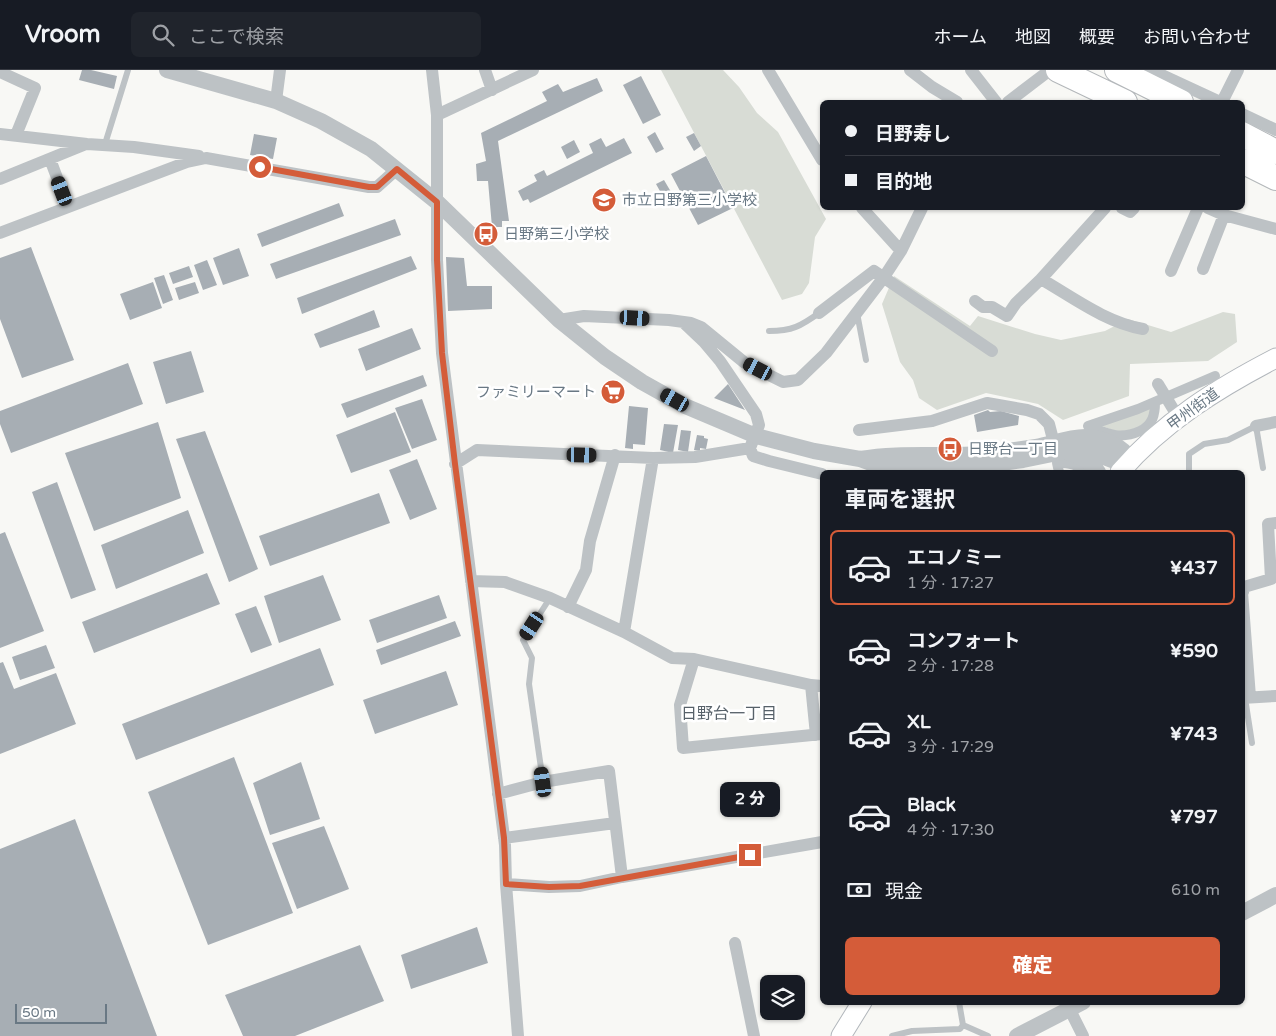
<!DOCTYPE html>
<html lang="ja">
<meta charset="utf-8">
<style>
body{margin:0;font-family:"Varela Round","Noto Sans JP",sans-serif;background:#20242c;color:#f1f3f6;height:100vh;display:flex;flex-direction:column;font-size:19px;white-space:nowrap}
*{box-sizing:border-box;margin:0}
p{font-size:16px;color:#9ea1a6}
.icon{flex:none;width:28px;height:28px;fill:none;stroke:currentColor;stroke-width:2;stroke-linecap:round;stroke-linejoin:round}
.map{position:relative;flex:1;overflow:hidden}
.panel{position:absolute;left:820px;top:400px;width:425px;height:535px;display:flex;flex-direction:column;background:#171b24;border-radius:8px;box-shadow:0 1px 4px #0004}
.panel>*{flex:none}
.guide{position:absolute;left:820px;top:30px;width:425px;height:110px;border-radius:8px;box-shadow:0 1px 4px #0004;display:grid;align-content:center;height:110px;padding:0 25px;background:#171b24}
.fabs{position:absolute;left:760px;top:905px;display:grid;gap:10px}
.fabs a{display:grid;place-items:center;width:45px;height:45px;border-radius:8px;background:#171b24;box-shadow:0 1px 4px #0004;font-size:25px}
.scale{position:absolute;left:15px;bottom:12px;width:92px;box-sizing:border-box;padding-left:5px;border:2px solid #697884;border-top:0;font-size:14px;line-height:18px;white-space:nowrap;color:#697884;-webkit-text-stroke:4px #fff;paint-order:stroke}
.end{position:absolute;width:22px;height:22px;margin:-11px;border:6px solid #d45c39;background:#fff;box-shadow:0 0 0 2px #fff}
.from{border-radius:50%}
.bubble{position:absolute;height:35px;border-radius:8px;background:#171b24;box-shadow:0 1px 4px #0004;font-size:16px;font-weight:800;line-height:35px;text-align:center}
.car{position:absolute;width:15px;height:30px;margin:-15px -8px;border-radius:6px;box-shadow:0 0 4px 1px #0007;background:linear-gradient(#222 24%,#8ab4d8 0 40%,#222 0 76%,#8ab4d8 0 86%,#222 0)}
.guide b{display:flex;align-items:center;gap:18px;height:48px;font-size:19px}
.guide b+b{border-top:1px solid #363941}
.guide i{width:12px;height:12px;background:#f1f3f6}
ul{padding:0;list-style:none}
li{display:flex;align-items:center;gap:15px;height:75px;margin:0 10px 8px;padding:0 15px;border:2px solid transparent;border-radius:8px}
li div{flex:1}
li b{display:block;font-size:19px}
li em{font-style:normal;font-weight:800}
li.current{border-color:#d45c39}
li>.icon{width:45px;height:45px;stroke-width:1.5}
h2{padding:0 25px;font-size:22px;line-height:60px}
.pay{display:flex;align-items:center;gap:12px;height:55px;padding:0 25px;font-size:19px}
.pay p{margin-inline-start:auto}
.primary-button{display:flex;gap:10px;margin-top:auto;padding:10px 25px}
.primary-button a{flex:1;height:58px;border-radius:8px;background:#d45c39;color:#fff;font-size:20px;font-weight:800;line-height:58px;text-align:center}
header{display:flex;align-items:center;gap:30px;box-sizing:border-box;height:70px;padding:0 25px;background:#171b24;border-bottom:1px solid #363941}
header strong{font-size:24px}
nav{display:flex;gap:28px;margin-inline-start:auto;font-size:18px}
.search{width:350px;height:45px;background:#20242c;display:flex;align-items:center;gap:12px;box-sizing:border-box;padding:0 18px;border-radius:8px;color:#9ea1a6;font-size:19px}
.map>svg:first-child{display:block}
.green{fill:#d8dcd5}
.building{fill:#a7aeb4}
.lines{fill:none;stroke-linecap:round;stroke-linejoin:round}
.secondary-casing{stroke:#b2b7bc;stroke-width:21}
.motorway-casing{stroke:#b3b7ba;stroke-width:26}
.service{stroke:#bdc2c5;stroke-width:6}
.pedestrian{stroke:#bdc2c5;stroke-width:10}
.minor{stroke:#bdc2c5;stroke-width:12}
.tertiary{stroke:#bdc2c5;stroke-width:16}
.secondary{stroke:#fff;stroke-width:19}
.motorway{stroke:#fff;stroke-width:24}
.route{stroke:#d45c39;stroke-width:6}
.labels{text-anchor:middle;stroke-width:5;stroke-linejoin:round;paint-order:stroke}
.poi-label{font-size:15px;fill:#697884;stroke:#fff;text-anchor:start}
.street-label{font-size:15px;fill:#697884;stroke:#fff}
.neighbourhood-label{font-size:16px;fill:#576169;stroke:#fff}
</style>
<header>
<strong>Vroom</strong>
<div class="search"><svg class="icon" aria-label="search" viewBox="0 0 24 24"><circle cx="10" cy="10" r="6"/><path d="M15 15l6 6"/></svg>ここで検索</div>
<nav><a>ホーム</a><a>地図</a><a>概要</a><a>お問い合わせ</a></nav>
</header>
<div class="map">
<svg width="1276" height="966" viewBox="0 0 1276 966">
<rect width="100%" height="100%" fill="#f8f8f5"/>
<path class="green" d="M661,0H723L739,17L757,43L778,62L826,149L815,167L809,213L802,224L782,230Z
M894,206L970,256L978,246L1035,264L1061,270L1105,261L1128,249L1171,262L1223,242L1235,244L1237,272L1208,291L1130,294L1129,326L1063,350L1038,334L986,323L937,340L919,328L913,310L900,292L882,234Z
M1151,337L1149,348L1138,358L1121,363L1102,356Z"/>
<path class="building" d="M82,0H91L117,6L114,19L79,10Z
M641,6L661,45L643,54L623,15Z
M597,8L603,21L498,71L509,151H502V157H492L488,111H477L476,94L486,91L481,63L547,31L542,22L558,14L563,22Z
M655,62L664,79L656,83L647,67Z
M694,63L701,76L694,81L686,67Z
M254,64L277,68L273,89L250,85Z
M601,68L606,77L624,68L632,83L530,133L528,129L523,131L518,121L537,111L534,105L544,100L547,106L593,83L589,74Z
M574,70L580,82L567,89L561,77Z
M706,86L733,138L698,155L671,104Z
M664,110L674,127L666,132L656,114Z
M339,133L344,146L262,177L257,164Z
M395,149L401,165L276,209L270,194Z
M31,177L74,290L22,308L0,249V188Z
M239,178L249,206L223,215L213,188Z
M411,186L417,199L302,244L297,228Z
M446,187L464,188L467,216H492V239L448,241Z
M207,190L217,215L203,220L194,195Z
M189,196L193,207L173,214L169,203Z
M164,205L173,230L163,234L154,208Z
M153,212L162,238L130,250L120,224Z
M195,212L199,223L179,230L175,218Z
M374,240L380,257L320,278L314,264Z
M412,258L421,279L366,301L358,279Z
M191,281L204,322L166,334L153,292Z
M128,293L143,334L11,383L0,354V341Z
M423,305L427,316L347,348L341,334Z
M728,314L745,340L714,328Z
M422,329L437,370L412,379L395,338Z
M629,336L648,338L645,375L633,374V379L625,378Z
M988,340L990,342L1001,341L1019,346L1018,355L977,362L974,345Z
M395,342L411,382L351,403L336,365Z
M158,352L181,428L94,461L65,383Z
M664,354L678,355L673,383L660,380Z
M681,360L691,361L688,382L678,380Z
M205,361L258,499L229,512L176,369Z
M697,365L704,366V368L708,369L706,379L700,378V381L694,380Z
M417,389L437,439L410,450L389,400Z
M57,412L96,520L71,529L32,422Z
M379,423L390,453L270,496L259,466Z
M188,440L204,483L116,519L101,475Z
M5,462L44,561L0,578V464Z
M207,503L220,534L94,583L82,552Z
M323,505L341,550L279,573L264,526Z
M439,525L447,548L377,573L369,550Z
M256,536L272,575L251,583L235,544Z
M455,551L461,566L381,595L376,580Z
M46,575L55,598L20,610L12,587Z
M320,578L334,615L136,690L122,654Z
M3,592L14,619L56,603L76,654L0,684V593Z
M446,601L458,635L375,664L363,630Z
M234,687L293,843L208,875L148,722Z
M301,692L320,749L270,765L253,713Z
M75,749L157,966H0V779Z
M324,756L349,819L297,839L272,773Z
M477,857L488,893L411,919L401,885Z
M360,875L384,931L295,966H243L225,925Z"/>
<g class="lines">
<defs>
<path id="secondary" d="M1120,402C1163,352 1218,318 1276,288
M841,966L862,932"/>
<path id="motorway" d="M1058,0L1125,32
M1117,0L1181,32
M1242,64L1276,82
M1242,91L1276,108"/>
</defs>
<use href="#secondary" class="secondary-casing"/>
<use href="#motorway" class="motorway-casing"/>
<path class="service" d="M105,74L128,0
M857,243L866,290
M769,261C792,261 801,256 819,243
M1189,402V384L1204,374L1228,370L1256,356L1263,398
M1245,628L1252,673
M543,712L529,614L532,588L523,570L550,528
M959,932L963,955L988,966
M892,966L912,961L960,959L963,955"/>
<path class="pedestrian" d="M1088,356L1138,339L1215,306
M1088,356C1108,364 1120,370 1140,361C1153,355 1155,344 1155,332
M1059,402L1057,393C1066,392 1080,395 1086,402"/>
<path class="minor" d="M432,0L437,45V190L442,283L505,775L506,814L518,966
M485,0L492,20
M768,0L822,90
M910,0L932,17L957,32
M971,0L996,32
M1151,0L1220,32
M0,2L35,18L16,65
M276,31L280,0
M1008,32L1050,0
M1222,32L1238,0
M1242,44L1276,60
M437,45L533,0
M0,64L87,74L134,77L199,86
M50,89L68,137
M0,109L86,74
M862,138L901,181
M1105,138L1041,209C1074,228 1105,252 1143,259
M1122,138L1130,142L1134,138
M1208,138L1224,145L1276,159
M0,163L187,92L206,88L369,117H377L397,99
M1203,199L1224,145
M1171,201L1198,138
M975,231L983,237H992L1007,246L1016,233L1041,209
M819,243L874,201L992,281
M559,250L584,246L669,250L691,253L701,257L745,293L783,312L798,310L826,283L884,207L901,181L922,138
M685,254L704,272L720,291L756,344L759,355L750,378L753,386L769,391L822,404
M1158,314L1178,347
M1256,356L1276,352
M859,360L932,351L987,333L1027,340L1039,344L1049,354L1056,381
M455,394L477,380L653,388L695,387L750,378
M471,511L505,512L550,528L624,562L672,588L694,589L811,615L822,616
M1242,522L1250,627
M1243,522L1244,517L1271,509L1268,454L1276,453
M568,537L586,500L590,471L615,385
M624,562L653,388
M694,589L680,635L683,678L822,664
M811,615L816,665
M1242,628L1276,626
M498,724L543,712L609,701L622,807
M504,768L615,753
M506,814L549,817L580,816L622,807L822,772
M735,873L754,966
M1070,940L1083,966"/>
<path class="tertiary" d="M167,0L276,31L321,51L371,79L437,132L559,250L605,287L642,312L685,336L756,366L814,381L860,389L879,396L931,398L981,396L1023,390L1072,380L1089,381L1112,390H1130
M1072,384C1084,388 1091,392 1098,402
M860,389C900,382 941,387 982,384C1000,382 1018,380 1036,377C1052,374 1068,367 1085,367C1100,367 1123,375 1130,390
M1242,843L1276,825
M1017,966L1083,932"/>
<use href="#secondary" class="secondary"/>
<use href="#motorway" class="motorway"/>
</g>
<g class="lines">
<path class="route" d="M260,97L369,117H377L397,99L437,132V190L442,283L455,394L504,768L506,814L549,817L580,816L750,785"/>
</g>
<defs>
<symbol id="school-disc" viewBox="-11 -11 22 22"><circle r="9.5" fill="#d45c39" stroke="#fff"/><path d="M0-5L7-2L0 1L-7-2ZM-4 1L0 2.5L4 1V4Q0 6-4 4Z" fill="#fff"/></symbol>
<symbol id="bus-disc" viewBox="-11 -11 22 22"><circle r="9.5" fill="#d45c39" stroke="#fff"/><path d="M-5-6H5V4H4V6H2V4H-2V6H-4V4H-5ZM-3.5-4V0h7V-4ZM-3.5 1.2v1.5H-2V1.2ZM2 1.2v1.5H3.5V1.2Z" fill="#fff"/></symbol>
<symbol id="supermarket-disc" viewBox="-11 -11 22 22"><circle r="9.5" fill="#d45c39" stroke="#fff"/><path d="M-6-5.5h2.5l.6 2H6L4.5 2H-2.5L-4.4-4H-6ZM-1.5 3.2a1.3 1.3 0 1 0 .1 0ZM3 3.2a1.3 1.3 0 1 0 .1 0Z" fill="#fff"/></symbol>
</defs>
<g fill-rule="evenodd">
<use href="#school-disc" x="590" y="116" width="28" height="28"/>
<use href="#bus-disc" x="472" y="150" width="28" height="28"/>
<use href="#supermarket-disc" x="599" y="308" width="28" height="28"/>
<use href="#bus-disc" x="936" y="365" width="28" height="28"/>
</g>
<g class="labels">
<g class="poi-label">
<text x="622" y="135">市立日野第三小学校</text>
<text x="504" y="169">日野第三小学校</text>
<text x="596" y="327" text-anchor="end">ファミリーマート</text>
<text x="968" y="384">日野台一丁目</text>
</g>
<g class="street-label">
<text transform="translate(1193 339) rotate(-36)" y="5">甲州街道</text>
</g>
<g class="neighbourhood-label">
<text x="729" y="649">日野台一丁目</text>
</g>
</g>
</svg>
<div class="fabs">
<a><svg class="icon" aria-label="layers" viewBox="0 0 24 24"><path d="M12 4l9 5-9 5-9-5zM3 14l9 5 9-5"/></svg></a>
</div>
<div class="scale">50 m</div>
<i class="end from" style="left:260px;top:97px"></i>
<i class="end" style="left:750px;top:785px"></i>
<div class="bubble" style="left:720px;top:712px;width:60px">2 分</div>
<i class="car" style="left:62px;top:121px;rotate:339deg"></i>
<i class="car" style="left:635px;top:248px;rotate:93deg"></i>
<i class="car" style="left:758px;top:299px;rotate:297deg"></i>
<i class="car" style="left:675px;top:330px;rotate:299deg"></i>
<i class="car" style="left:582px;top:385px;rotate:91deg"></i>
<i class="car" style="left:532px;top:556px;rotate:213deg"></i>
<i class="car" style="left:543px;top:712px;rotate:352deg"></i>
<div class="guide">
<b><i class="from"></i>日野寿し</b>
<b><i></i>目的地</b>
</div>
<section class="panel">
<h2>車両を選択</h2>
<ul>
<li class="current"><svg class="icon" aria-label="car" viewBox="0 0 24 24"><path d="M5 17H2v-5l4-1 3-4h7l3 4 3 1v5h-3M9 17h6M6 11h13"/><circle cx="7" cy="17" r="2"/><circle cx="17" cy="17" r="2"/></svg><div><b>エコノミー</b><p>1 分 · 17:27</p></div><em>¥437</em></li>
<li><svg class="icon" aria-label="car" viewBox="0 0 24 24"><path d="M5 17H2v-5l4-1 3-4h7l3 4 3 1v5h-3M9 17h6M6 11h13"/><circle cx="7" cy="17" r="2"/><circle cx="17" cy="17" r="2"/></svg><div><b>コンフォート</b><p>2 分 · 17:28</p></div><em>¥590</em></li>
<li><svg class="icon" aria-label="car" viewBox="0 0 24 24"><path d="M5 17H2v-5l4-1 3-4h7l3 4 3 1v5h-3M9 17h6M6 11h13"/><circle cx="7" cy="17" r="2"/><circle cx="17" cy="17" r="2"/></svg><div><b>XL</b><p>3 分 · 17:29</p></div><em>¥743</em></li>
<li><svg class="icon" aria-label="car" viewBox="0 0 24 24"><path d="M5 17H2v-5l4-1 3-4h7l3 4 3 1v5h-3M9 17h6M6 11h13"/><circle cx="7" cy="17" r="2"/><circle cx="17" cy="17" r="2"/></svg><div><b>Black</b><p>4 分 · 17:30</p></div><em>¥797</em></li>
</ul>
<div class="pay"><svg class="icon" aria-label="cash" viewBox="0 0 24 24"><path d="M3 7h18v10H3z"/><circle cx="12" cy="12" r="2"/></svg>現金<p>610 m</p></div>
<div class="primary-button"><a>確定</a></div>
</section>
</div>
